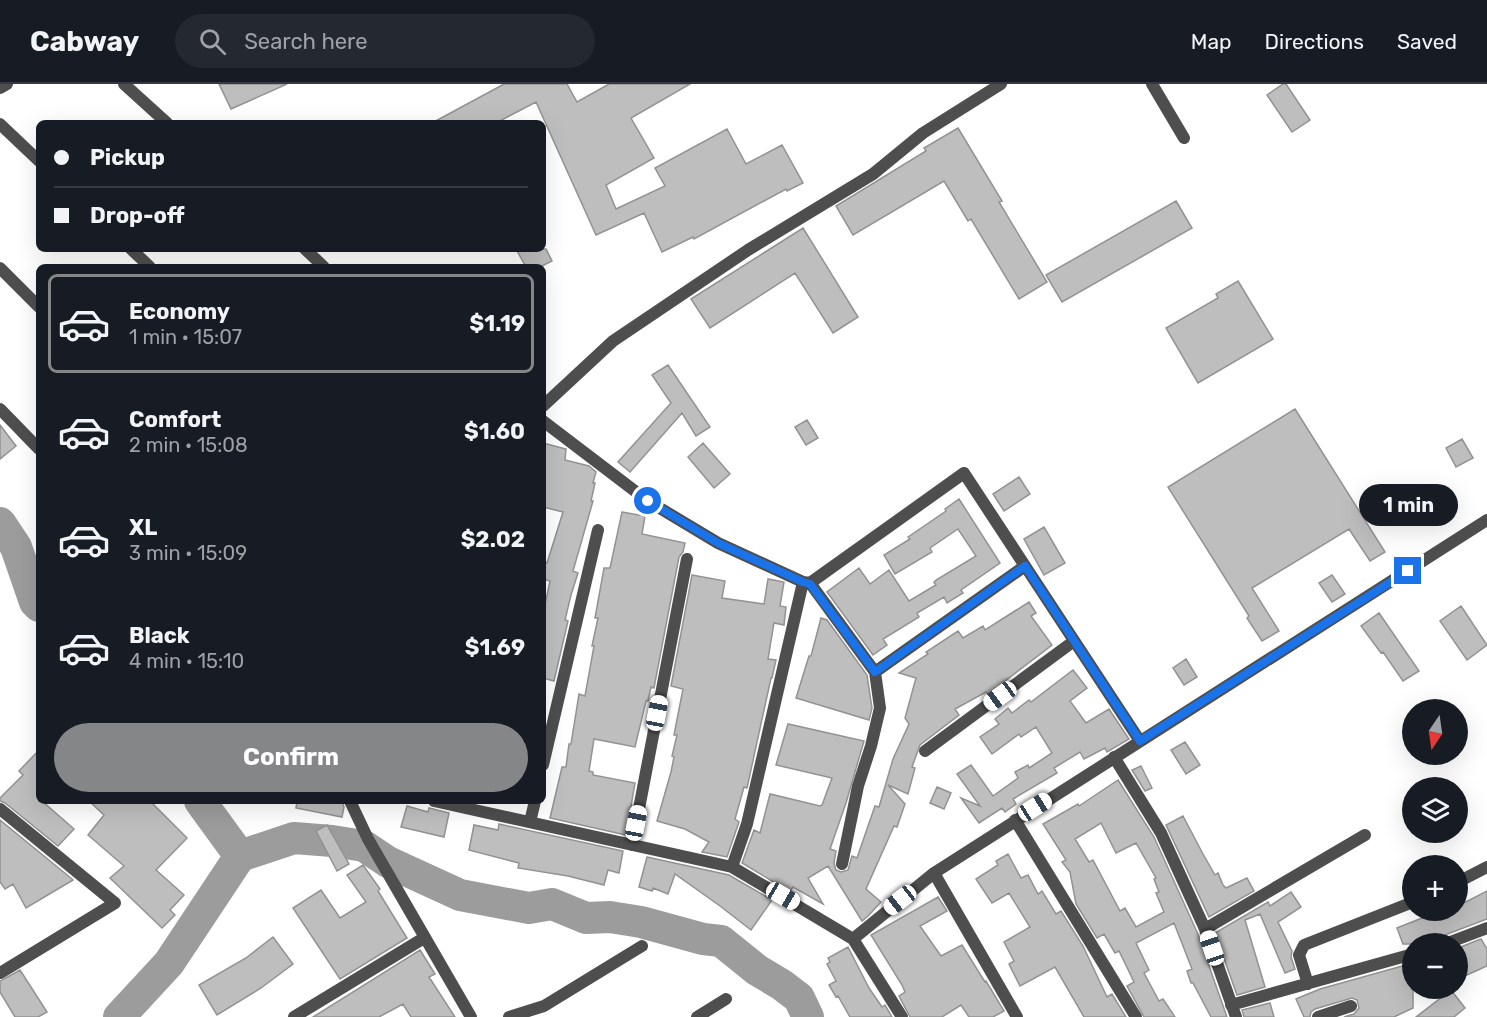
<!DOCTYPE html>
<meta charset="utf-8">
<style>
body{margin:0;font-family:Rubik,sans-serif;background:#242831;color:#f1f3f6;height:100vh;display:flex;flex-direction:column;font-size:22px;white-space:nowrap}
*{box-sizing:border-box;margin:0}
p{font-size:20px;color:#9ea1a6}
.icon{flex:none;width:33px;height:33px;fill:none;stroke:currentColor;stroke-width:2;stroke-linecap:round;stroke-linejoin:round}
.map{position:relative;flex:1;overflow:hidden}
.sheet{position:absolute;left:36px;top:180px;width:510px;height:540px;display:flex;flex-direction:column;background:#171b24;border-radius:9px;box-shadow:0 6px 24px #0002}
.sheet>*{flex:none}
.top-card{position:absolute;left:36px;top:36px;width:510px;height:132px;border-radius:9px;box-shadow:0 6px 24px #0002;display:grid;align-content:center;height:132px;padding:0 18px;background:#171b24}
.needle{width:39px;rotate:193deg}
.controls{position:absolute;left:1402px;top:615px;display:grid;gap:12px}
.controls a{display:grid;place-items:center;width:66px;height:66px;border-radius:50%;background:#171b24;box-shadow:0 6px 24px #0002;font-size:30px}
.end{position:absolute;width:27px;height:27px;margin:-14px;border:8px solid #1a73e8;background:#fff;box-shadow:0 0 0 3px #fff}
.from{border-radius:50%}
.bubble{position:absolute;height:42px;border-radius:21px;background:#171b24;box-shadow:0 6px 24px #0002;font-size:20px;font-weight:700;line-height:42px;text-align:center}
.car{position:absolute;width:18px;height:36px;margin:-18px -9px;border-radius:8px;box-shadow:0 0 4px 2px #0007;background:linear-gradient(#fff 24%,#345 0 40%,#fff 0 76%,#345 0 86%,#fff 0)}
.top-card b{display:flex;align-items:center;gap:21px;height:57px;font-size:22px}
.top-card b+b{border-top:2px solid #363941}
.top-card i{width:15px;height:15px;background:#f1f3f6}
ul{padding:10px 0 0;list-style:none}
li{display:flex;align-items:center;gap:18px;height:99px;margin:0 12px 9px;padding:0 6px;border:3px solid transparent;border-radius:9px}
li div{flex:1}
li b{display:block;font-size:22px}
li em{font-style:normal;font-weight:700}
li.selected{border-color:#858687}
li>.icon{width:54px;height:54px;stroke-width:1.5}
.primary-button{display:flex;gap:12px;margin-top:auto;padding:12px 18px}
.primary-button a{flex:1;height:69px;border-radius:36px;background:#858687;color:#fff;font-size:24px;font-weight:700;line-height:69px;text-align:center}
header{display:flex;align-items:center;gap:36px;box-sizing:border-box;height:84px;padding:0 30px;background:#171b24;border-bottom:2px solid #363941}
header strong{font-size:28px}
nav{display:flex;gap:33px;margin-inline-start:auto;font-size:21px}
.search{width:420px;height:54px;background:#242831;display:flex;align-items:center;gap:15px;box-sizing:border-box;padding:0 21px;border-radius:33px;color:#9ea1a6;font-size:22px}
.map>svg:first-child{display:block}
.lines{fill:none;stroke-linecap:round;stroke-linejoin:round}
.river{stroke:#9c9c9c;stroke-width:32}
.building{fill:#bebebe;stroke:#929292;stroke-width:1.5;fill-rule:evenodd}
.minor{stroke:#4e4e4e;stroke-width:12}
.tertiary{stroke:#4e4e4e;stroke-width:12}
.route{stroke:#1a73e8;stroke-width:8}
</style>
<header>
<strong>Cabway</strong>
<div class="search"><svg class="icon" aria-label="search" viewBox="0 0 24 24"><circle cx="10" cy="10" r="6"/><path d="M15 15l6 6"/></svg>Search here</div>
<nav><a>Map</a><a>Directions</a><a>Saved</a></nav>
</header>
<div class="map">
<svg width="1487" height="933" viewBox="0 0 1487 933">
<rect width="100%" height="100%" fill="#fff"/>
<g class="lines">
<path class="river" d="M0,439L16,463L35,518L39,522
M200,717L240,772L294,754L332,757L364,762L388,778L460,811L529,824L552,820L586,834L610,833L641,838L703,855L721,857L757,886L782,901L799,914L808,933
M119,933L169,879L240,772"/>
</g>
<path class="building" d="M219,0H287L231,25Z
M504,0H567L577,18L609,0H690L631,34L654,74L606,101L616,125L665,102L655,84L727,45L746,80L782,61L803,99L787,107L786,105L694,155L693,153L662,168L644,129L596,151L536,18L496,39H432Z
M1283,0H1286L1310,36L1292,48L1267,11Z
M958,44L1002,117L999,118L1047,198L1019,215L971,135L968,137L944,97L853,151L836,122L926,67L924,64Z
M1176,117L1192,144L1062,218L1046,191Z
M803,144L858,233L833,249L795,189L710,244L691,215Z
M516,165H546L552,177L540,183H526Z
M1238,197L1273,255L1198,299L1166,244L1218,214L1216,210Z
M668,281L710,343L696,352L682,329L630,388L618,378L671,319L652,291Z
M1295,325L1385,468L1370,477L1349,445L1252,504L1279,547L1262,557L1247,534L1249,532L1168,403Z
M807,336L818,354L806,361L795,343Z
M0,341L16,362L0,375Z
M1462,355L1473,374L1456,383L1446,364Z
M543,359L566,365L565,376L589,382L596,388L593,399H595L591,417H593L573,487L578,489L571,511L565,536L568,537L554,597L543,594V530L550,497L543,495V477L547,479L563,428L543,423Z
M703,359L730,390L714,404L688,373Z
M1019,393L1030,410L1004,427L993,410Z
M959,415L1000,479L961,506L963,509L947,519L944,513L917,529L919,533L883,555L887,561L873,571L827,508L859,484L870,500L889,486L909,517L936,501L934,498L936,496L976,472L958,445L930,464L932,468L895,490L884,471L910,455L908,453L946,427L945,425Z
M622,428L645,432L642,450L685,459L683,468L679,473L654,604L651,603L648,617H646L635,663L594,655L589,687L593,688V691L635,699L626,751L550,734L562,683H566L569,660H571L579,610L585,612L594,562H592L598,534H595L604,484H610Z
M1044,443L1065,479L1044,491L1024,455Z
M692,491L725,497L722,514L764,520L768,495L784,498L780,522L786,523L784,541L774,539L768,575L776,576L772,594H771L747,704L744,703L735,735L739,738L727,773L702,768L709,758L685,745L657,737L671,688L674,673L672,672L677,651H674L683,605L671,602Z
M1332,491L1345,510L1332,518L1319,499Z
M1029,518L1036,529L1031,532L1052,561L988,610L986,608L955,625L959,631L920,661L912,683L915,684L908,710L888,701L905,720L897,743L894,742L866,805L881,818L868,832L862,837L828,782L808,794L823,820L793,803L790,807L782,803L742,779L754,746L760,749L770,710L820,722L822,721L832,694L776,681L788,640L864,657L846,719L830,765L836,767L834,779L836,786L841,788L848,786L852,772L857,774L875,722L879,723L893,675L909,640L905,634L916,594L899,589L928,570L926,568L958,547L963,554L983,542L985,546Z
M1461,522L1487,561L1467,576L1440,537Z
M1379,529L1419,587L1403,597L1383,568L1381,569L1361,542Z
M821,534L827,536L867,591L872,624L869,636L796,614L809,572H811Z
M1186,575L1197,593L1184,601L1173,584Z
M1073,586L1087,604L1070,617L1086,639L1109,625L1129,655L1107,668L1105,664L1084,675L1080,668L1054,684L1057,689L1013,715L1016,720L1005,728L1002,724L979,739L961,714L980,722L957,690L971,681L993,712L1018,694L1015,688L1028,681L1029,684L1052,669L1036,643L1021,653L1019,650L992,670L980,653L999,640L995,635L1008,624L1012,629L1029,616L1031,618Z
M1185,658L1200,681L1186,690L1171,666Z
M39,666V717H42L74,745L58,762L5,719L0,717V714L23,691L19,687Z
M1141,682L1152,704L1145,707L1132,686Z
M1118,696L1154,753L1197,848L1227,933H1211L1193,899H1191L1187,887L1192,885L1174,839L1136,859L1149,886L1144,889L1159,917L1163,915L1175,933H1144L1127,902L1134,898L1119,867L1115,869L1104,850L1097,854L1076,820L1070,788L1062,778L1066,776L1043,740L1078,720L1079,722ZM1101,739L1116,769L1136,759L1156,794L1154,795L1159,808L1156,809L1164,828L1136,843L1125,824L1120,827L1093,776L1089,778L1075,755Z
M937,703L951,709L944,725L930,719Z
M89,717H150L187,754L156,786L184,811L170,826L175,831L162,844L110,794L124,782L88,751L104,731Z
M297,717H342L344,723L342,733L296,724Z
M407,722L428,728L429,724L449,729L444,753L401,743Z
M1183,732L1203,770L1215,791L1218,789L1223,801L1226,804L1247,794L1254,807L1209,833L1166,741Z
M0,736L72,795L73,796L26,824L13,800L5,805L0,798Z
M499,740L623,767L619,789L608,786L604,801L568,792L518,784L519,779L469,766L474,741L498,746Z
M327,741L349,780L337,787L316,747Z
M1008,770L1021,794L1028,791L1038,810L1042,807L1056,830L1061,827L1083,862L1107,913L1112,910L1126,933H1084L1055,883L1020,902L1009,880L1014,877L1004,858L1030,843L1009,809L992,819L976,795L998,781L996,777Z
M647,773L729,791L772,816L751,846L720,822L675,790L668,810L653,804L652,807L639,803Z
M363,781L380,805L378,807L407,854L340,895L293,824L321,806L340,834L366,818L347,791Z
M1487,807V835L1442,852L1437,860H1403L1397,844L1442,826H1458V822Z
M1291,808L1301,823L1278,838L1292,867L1291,873L1295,885L1285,889L1260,830L1245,836L1265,903L1237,911L1215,849L1268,818L1270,822Z
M938,813L947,827L920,842L941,872L962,861L985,898L986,897L1004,927L993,933H969L961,921L942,933H910L899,912L905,908L902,901L871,851Z
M273,853L293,880L261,904L217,931L199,901L246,874Z
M1481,855L1487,865V882L1458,895V864Z
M848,863L869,904L882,923L885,921L892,933H850L838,912L836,913L829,901L836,897L827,880L830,878L828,874Z
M420,866L435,890L429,893L455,933H411L403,920L379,933H313Z
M1413,879V924L1394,933H1344L1354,930L1359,924L1357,916L1352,914L1315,925L1311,928L1310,933H1304L1296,915L1320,905Z
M20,886L47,928L38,933H15L0,908V897Z
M1451,906L1465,924L1454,933H1416Z
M1270,919L1274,933H1244L1242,926Z"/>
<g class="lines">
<path class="minor" d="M124,0L167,39
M1152,0L1184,54
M0,40L39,77
M131,165L150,183
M305,165L324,183
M0,184L39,223
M543,322L613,257L748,166L873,90L923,49L1001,0
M0,325L39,365
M543,337L648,417L718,459L803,498L810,499L875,588L880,624L871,662L858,702L842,780
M810,499L964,389L1140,657
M875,588L1025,482
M925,667L1074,557
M1114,673L1161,749L1205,845L1236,933
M543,681L598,446
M350,717L368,755L471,933
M434,717L732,783L853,855L902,933
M0,725L115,819L0,889
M1015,736L1136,933
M530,738L535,717
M632,761L687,475
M732,783L747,740L803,498
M934,789L1017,933
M1458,798L1487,783
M1205,845L1365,751
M853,855L934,789L1487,436
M1445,860L1487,844
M1308,900L1299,871L1304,861L1413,818
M1231,921L1413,870
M294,933L424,854
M509,933L544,922L642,862
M697,933L726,915
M1318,933L1351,922"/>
<path class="tertiary" d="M0,4L7,0"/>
</g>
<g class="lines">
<path class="route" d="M648,417L718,459L803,498L810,500L875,588L1025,482L1140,657L1408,487"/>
</g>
</svg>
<div class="controls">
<a><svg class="needle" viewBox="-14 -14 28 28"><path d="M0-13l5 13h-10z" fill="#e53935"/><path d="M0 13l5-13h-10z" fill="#9ea1a6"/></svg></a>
<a><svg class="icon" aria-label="layers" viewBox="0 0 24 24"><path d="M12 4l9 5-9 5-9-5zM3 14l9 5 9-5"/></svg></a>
<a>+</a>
<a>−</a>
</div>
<i class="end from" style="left:648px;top:417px"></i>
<i class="end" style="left:1408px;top:487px"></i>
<div class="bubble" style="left:1359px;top:400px;width:99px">1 min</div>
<i class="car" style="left:1000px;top:612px;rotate:234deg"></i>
<i class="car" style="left:657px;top:629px;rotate:11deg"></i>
<i class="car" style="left:1035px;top:723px;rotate:58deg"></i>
<i class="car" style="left:636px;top:739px;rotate:11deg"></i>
<i class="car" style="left:783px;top:812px;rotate:120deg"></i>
<i class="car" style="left:900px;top:816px;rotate:232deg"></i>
<i class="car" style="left:1212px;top:864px;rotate:341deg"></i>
<div class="top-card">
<b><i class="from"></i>Pickup</b>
<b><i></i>Drop-off</b>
</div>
<section class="sheet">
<ul>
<li class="selected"><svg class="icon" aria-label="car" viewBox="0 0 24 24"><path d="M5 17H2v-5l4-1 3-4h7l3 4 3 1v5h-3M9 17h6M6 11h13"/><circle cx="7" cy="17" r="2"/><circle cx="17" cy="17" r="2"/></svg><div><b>Economy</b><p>1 min · 15:07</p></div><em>$1.19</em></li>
<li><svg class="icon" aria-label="car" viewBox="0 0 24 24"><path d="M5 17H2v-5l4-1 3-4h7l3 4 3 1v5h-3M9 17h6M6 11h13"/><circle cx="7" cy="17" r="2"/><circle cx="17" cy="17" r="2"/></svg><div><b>Comfort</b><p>2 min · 15:08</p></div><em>$1.60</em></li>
<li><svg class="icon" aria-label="car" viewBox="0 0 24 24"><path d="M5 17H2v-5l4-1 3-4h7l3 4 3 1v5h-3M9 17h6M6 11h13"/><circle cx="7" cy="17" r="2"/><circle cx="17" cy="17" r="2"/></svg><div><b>XL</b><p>3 min · 15:09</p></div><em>$2.02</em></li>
<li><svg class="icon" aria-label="car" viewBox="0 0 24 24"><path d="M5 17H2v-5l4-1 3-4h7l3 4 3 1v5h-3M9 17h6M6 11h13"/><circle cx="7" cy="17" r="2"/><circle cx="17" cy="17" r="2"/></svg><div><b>Black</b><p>4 min · 15:10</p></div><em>$1.69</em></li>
</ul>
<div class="primary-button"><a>Confirm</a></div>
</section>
</div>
